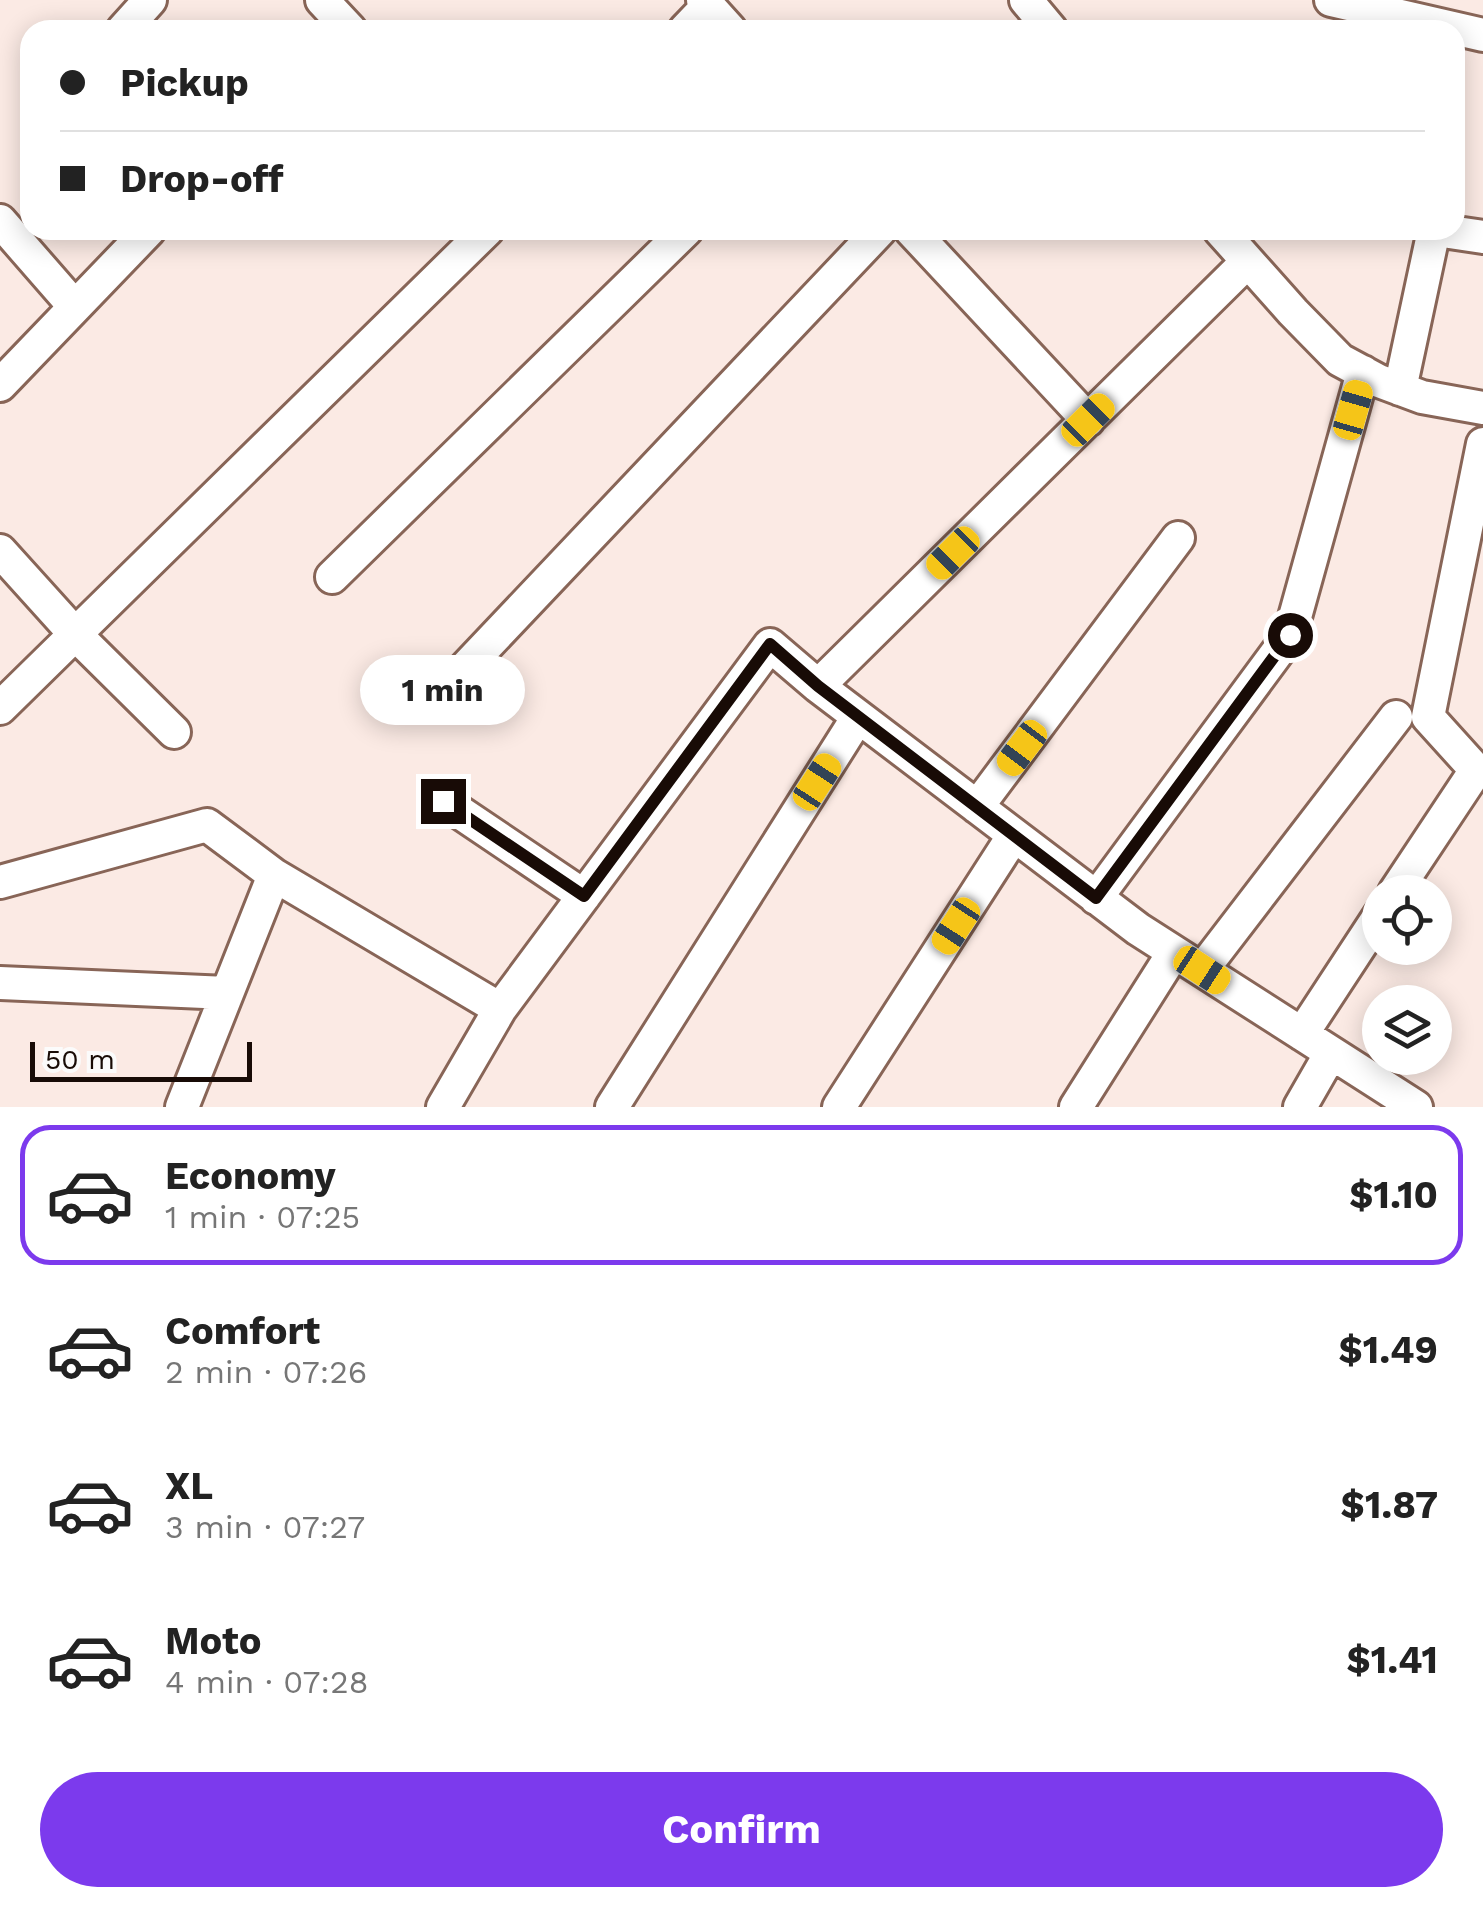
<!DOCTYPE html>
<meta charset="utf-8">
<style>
body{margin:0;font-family:"Work Sans",sans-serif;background:#f6f6f6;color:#222;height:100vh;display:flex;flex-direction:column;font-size:38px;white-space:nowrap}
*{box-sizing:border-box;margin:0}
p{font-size:32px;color:#767676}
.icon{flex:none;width:55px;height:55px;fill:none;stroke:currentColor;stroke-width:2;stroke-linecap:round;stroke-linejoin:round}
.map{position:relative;height:1107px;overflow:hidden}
.details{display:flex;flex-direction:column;background:#fff;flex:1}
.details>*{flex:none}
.guide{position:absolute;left:20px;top:20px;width:1445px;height:220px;border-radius:30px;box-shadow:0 5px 25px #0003;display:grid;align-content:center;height:220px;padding:0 40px;background:#fff}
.controls{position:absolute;left:1362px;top:875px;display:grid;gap:20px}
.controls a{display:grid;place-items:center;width:90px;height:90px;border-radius:50%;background:#fff;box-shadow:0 5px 25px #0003;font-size:50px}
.scale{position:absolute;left:30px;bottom:25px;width:222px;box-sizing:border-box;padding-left:10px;border:5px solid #180b06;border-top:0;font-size:28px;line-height:35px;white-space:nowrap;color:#180b06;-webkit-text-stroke:8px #fbfbfb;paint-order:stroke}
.end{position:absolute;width:45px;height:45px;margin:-22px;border:12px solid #180b06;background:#fff;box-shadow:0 0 0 5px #fff}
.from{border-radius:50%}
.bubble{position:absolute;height:70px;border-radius:35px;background:#fff;box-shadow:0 5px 25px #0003;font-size:32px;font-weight:700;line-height:70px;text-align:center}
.car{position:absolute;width:30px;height:60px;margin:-30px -15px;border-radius:12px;box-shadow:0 0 8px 2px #0007;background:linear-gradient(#f5c518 24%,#345 0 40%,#f5c518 0 76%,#345 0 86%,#f5c518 0)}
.guide b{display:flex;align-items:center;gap:35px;height:95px;font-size:38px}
.guide b+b{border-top:2px solid #e0e0e0}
.guide i{width:25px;height:25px;background:#222}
ul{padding:18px 0 0;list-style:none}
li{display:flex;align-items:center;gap:30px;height:140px;margin:0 20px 15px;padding:0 20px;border:5px solid transparent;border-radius:30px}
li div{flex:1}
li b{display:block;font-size:38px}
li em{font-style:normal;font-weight:700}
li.on{border-color:#7c3aed}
li>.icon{width:90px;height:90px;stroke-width:1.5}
.action{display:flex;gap:20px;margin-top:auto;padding:20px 40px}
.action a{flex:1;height:115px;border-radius:60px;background:#7c3aed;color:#fff;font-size:40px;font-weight:700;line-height:115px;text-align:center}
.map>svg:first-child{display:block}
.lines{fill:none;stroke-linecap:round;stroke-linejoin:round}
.street-casing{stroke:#886557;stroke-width:38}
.street{stroke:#fff;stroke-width:32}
.route{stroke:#180b06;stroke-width:12}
</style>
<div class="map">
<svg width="1483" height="1107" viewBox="0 0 1483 1107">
<rect width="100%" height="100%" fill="#fbeae4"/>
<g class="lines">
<defs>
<path id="street" d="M322,0L350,30
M703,0L730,30
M1026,0L1051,30
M1331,0L1483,35
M123,30L150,0
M685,30L708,6
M0,221L75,307
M911,230L1088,420
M1220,230L1293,312L1340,360L1379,381L1422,397L1483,408
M1436,230L1483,237
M0,385L149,230
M1400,389L1434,230
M0,551L75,634L174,732
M332,577L686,230
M451,683L880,230
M818,686L1247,262
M0,708L487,230
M443,801L584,896
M977,807L1178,538
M274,875L500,1009
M0,882L207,825L274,875L182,1107
M1395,892L1476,770L1428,717L1483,444
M1096,898L1290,635L1363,372
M1202,970L1396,717
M0,983L227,993
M1302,1034L1380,915
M443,1107L500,1009L770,645L818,686L1138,929L1416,1107
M612,1107L858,717
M839,1107L1014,835
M1076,1107L1174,952
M1300,1107L1331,1053"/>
</defs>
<use href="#street" class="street-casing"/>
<use href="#street" class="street"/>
</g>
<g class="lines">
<path class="route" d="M443,801L584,896L770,644L818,686L1096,898L1290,635"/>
</g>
</svg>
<div class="controls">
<a><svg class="icon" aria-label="locate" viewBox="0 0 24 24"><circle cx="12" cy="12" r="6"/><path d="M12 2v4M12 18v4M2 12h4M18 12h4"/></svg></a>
<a><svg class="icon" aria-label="layers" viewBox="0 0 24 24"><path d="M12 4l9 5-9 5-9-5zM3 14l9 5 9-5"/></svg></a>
</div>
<div class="scale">50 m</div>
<i class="end from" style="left:1290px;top:635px"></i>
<i class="end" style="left:443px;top:801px"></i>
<div class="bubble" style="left:360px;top:655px;width:165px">1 min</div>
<i class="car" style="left:1353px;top:410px;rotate:16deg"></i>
<i class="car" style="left:1088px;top:420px;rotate:45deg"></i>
<i class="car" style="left:953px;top:553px;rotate:225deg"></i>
<i class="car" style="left:1022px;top:748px;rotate:217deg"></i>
<i class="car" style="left:817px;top:782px;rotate:33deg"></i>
<i class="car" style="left:956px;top:926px;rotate:213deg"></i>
<i class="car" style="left:1202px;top:970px;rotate:123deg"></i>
<div class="guide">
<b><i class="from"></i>Pickup</b>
<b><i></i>Drop-off</b>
</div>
</div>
<section class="details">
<ul>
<li class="on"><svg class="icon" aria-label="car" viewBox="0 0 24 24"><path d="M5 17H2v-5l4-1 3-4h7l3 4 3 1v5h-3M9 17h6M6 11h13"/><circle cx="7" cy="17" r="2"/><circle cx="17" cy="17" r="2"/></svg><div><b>Economy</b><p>1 min · 07:25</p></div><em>$1.10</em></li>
<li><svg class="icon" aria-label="car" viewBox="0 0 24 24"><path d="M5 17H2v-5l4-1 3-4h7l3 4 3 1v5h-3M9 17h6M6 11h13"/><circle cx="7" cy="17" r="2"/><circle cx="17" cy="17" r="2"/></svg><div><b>Comfort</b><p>2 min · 07:26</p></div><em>$1.49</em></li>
<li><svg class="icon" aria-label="car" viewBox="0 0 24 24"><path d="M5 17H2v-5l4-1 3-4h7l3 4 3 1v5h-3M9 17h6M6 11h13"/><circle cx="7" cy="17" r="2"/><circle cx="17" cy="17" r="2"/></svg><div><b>XL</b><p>3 min · 07:27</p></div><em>$1.87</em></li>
<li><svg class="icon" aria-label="car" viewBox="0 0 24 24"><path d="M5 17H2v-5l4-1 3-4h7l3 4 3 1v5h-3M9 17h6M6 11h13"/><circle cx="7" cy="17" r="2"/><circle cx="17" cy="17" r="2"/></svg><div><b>Moto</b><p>4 min · 07:28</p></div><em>$1.41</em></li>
</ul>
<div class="action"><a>Confirm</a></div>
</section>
